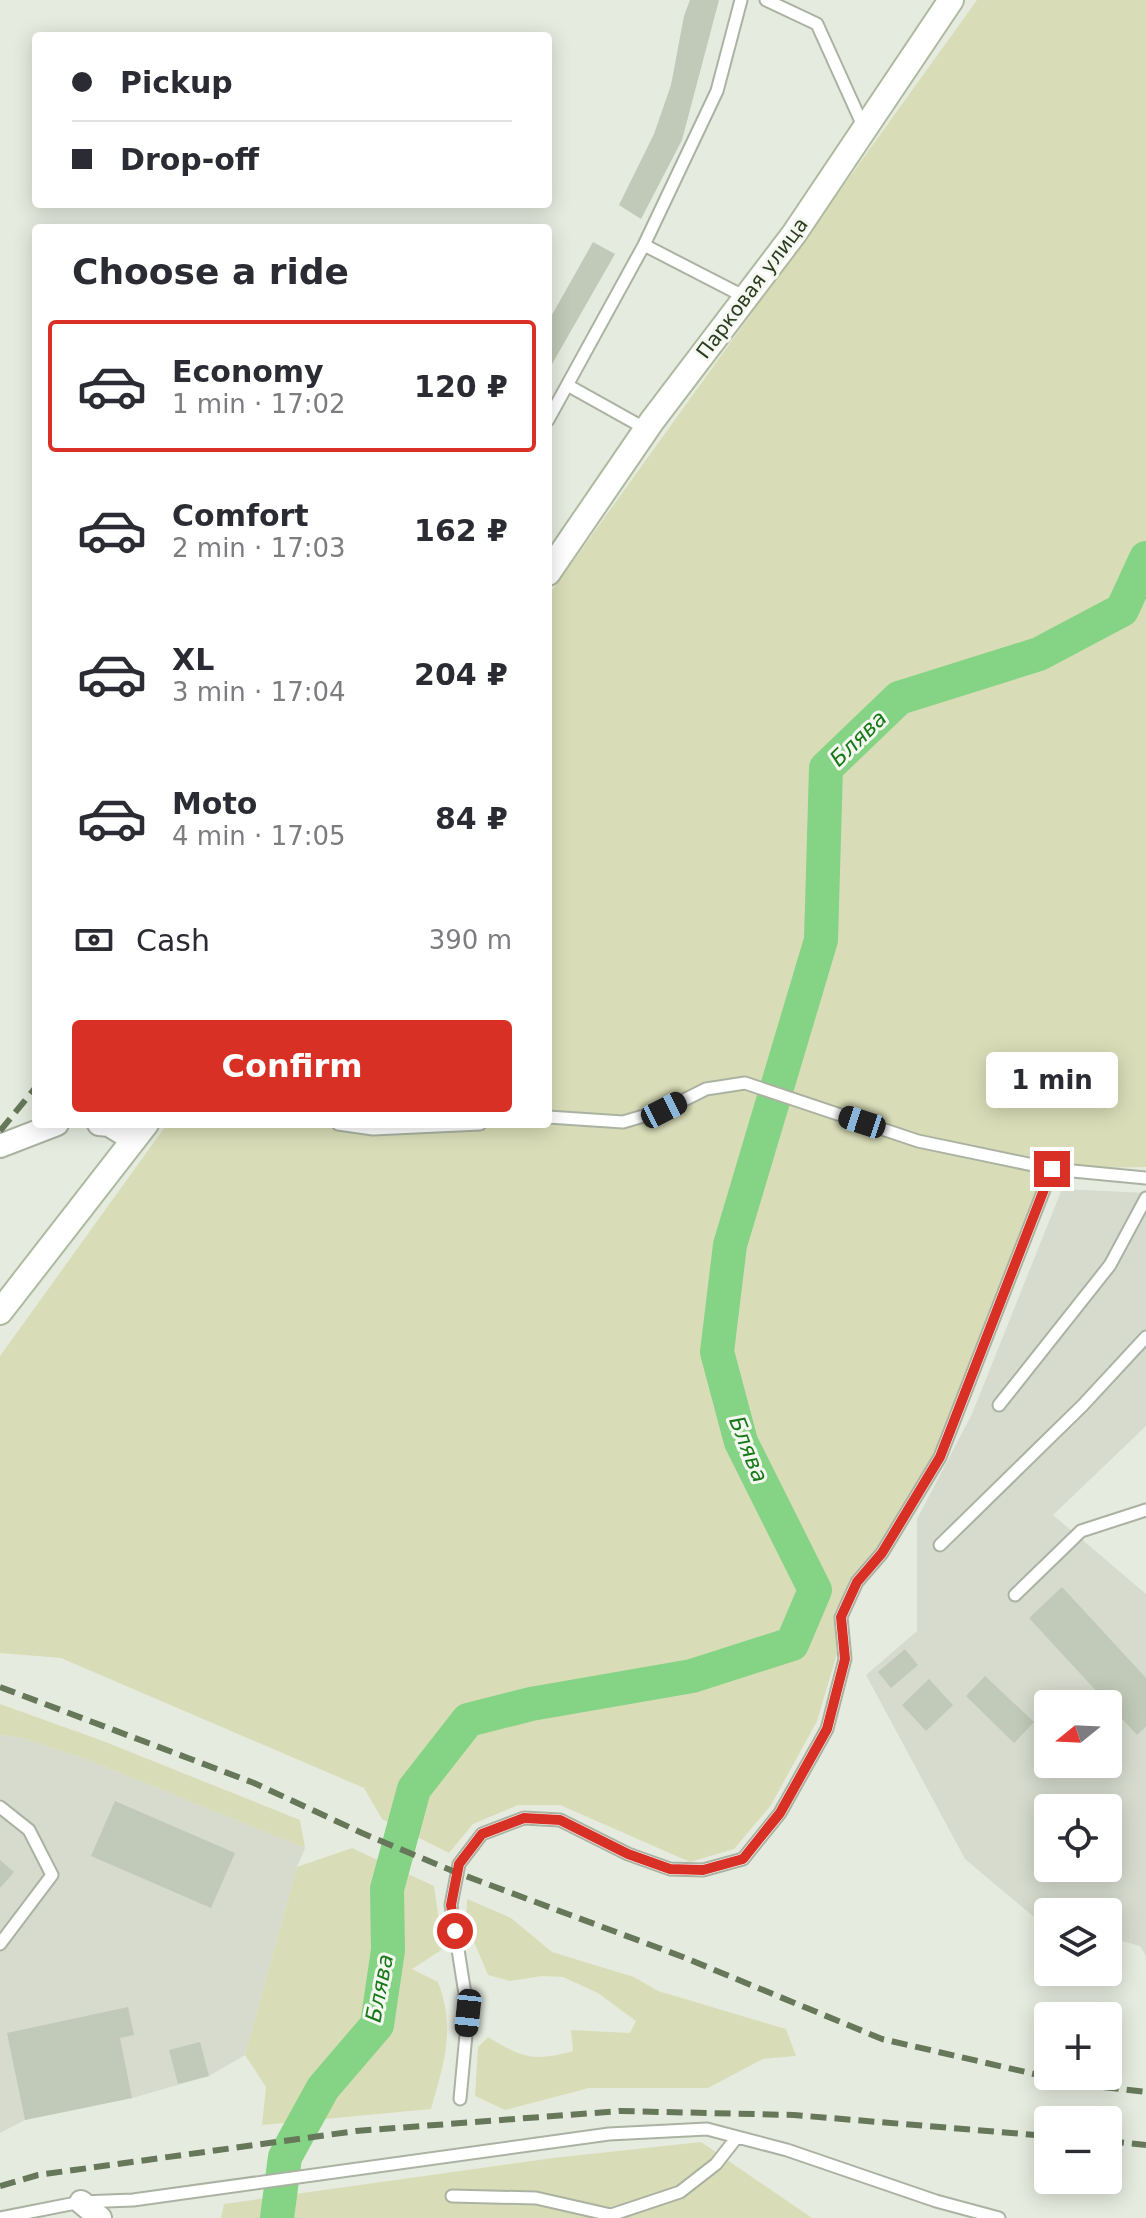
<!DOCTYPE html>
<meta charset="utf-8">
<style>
body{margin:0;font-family:"DejaVu Sans",sans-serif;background:#f2f2f3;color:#2b2b33;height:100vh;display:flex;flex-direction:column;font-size:30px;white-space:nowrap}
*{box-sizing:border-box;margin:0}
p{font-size:26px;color:#7c7c81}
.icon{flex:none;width:44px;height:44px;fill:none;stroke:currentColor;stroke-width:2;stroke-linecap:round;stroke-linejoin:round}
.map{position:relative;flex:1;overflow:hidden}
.drawer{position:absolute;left:32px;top:224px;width:520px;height:904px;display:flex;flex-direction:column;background:#fff;border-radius:8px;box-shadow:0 4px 20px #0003}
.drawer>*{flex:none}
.top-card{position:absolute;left:32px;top:32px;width:520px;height:176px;border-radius:8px;box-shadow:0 4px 20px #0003;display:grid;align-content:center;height:176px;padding:0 40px;background:#fff}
.needle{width:52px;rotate:252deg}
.buttons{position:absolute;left:1034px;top:1690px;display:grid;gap:16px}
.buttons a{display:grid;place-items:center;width:88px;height:88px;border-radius:8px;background:#fff;box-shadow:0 4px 20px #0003;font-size:40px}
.end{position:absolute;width:36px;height:36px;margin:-18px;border:10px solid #d93025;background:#fff;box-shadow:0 0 0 4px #fff}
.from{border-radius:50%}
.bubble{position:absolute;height:56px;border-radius:8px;background:#fff;box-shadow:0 4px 20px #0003;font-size:26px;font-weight:800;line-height:56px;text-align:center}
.car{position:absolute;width:24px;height:48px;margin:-24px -12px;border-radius:10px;box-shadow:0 0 6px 2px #0007;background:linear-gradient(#222 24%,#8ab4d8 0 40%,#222 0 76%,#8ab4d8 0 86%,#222 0)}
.top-card b{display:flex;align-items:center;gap:28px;height:76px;font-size:30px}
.top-card b+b{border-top:2px solid #e1e1e2}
.top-card i{width:20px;height:20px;background:#2b2b33}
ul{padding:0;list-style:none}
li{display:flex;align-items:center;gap:24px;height:132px;margin:0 16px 12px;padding:0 24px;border:4px solid transparent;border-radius:8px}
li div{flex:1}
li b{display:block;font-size:30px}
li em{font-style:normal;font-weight:800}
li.active{border-color:#d93025}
li>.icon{width:72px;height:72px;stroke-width:1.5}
h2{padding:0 40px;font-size:36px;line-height:96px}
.pay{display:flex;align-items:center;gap:20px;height:88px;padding:0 40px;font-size:30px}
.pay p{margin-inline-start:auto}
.cta{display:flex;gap:16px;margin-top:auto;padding:16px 40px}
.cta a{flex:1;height:92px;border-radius:8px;background:#d93025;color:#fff;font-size:32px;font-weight:800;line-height:92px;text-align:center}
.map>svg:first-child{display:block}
.built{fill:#d6dbce;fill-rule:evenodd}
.green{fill:#d9ddb7}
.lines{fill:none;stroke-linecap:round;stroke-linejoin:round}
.river{stroke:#85d385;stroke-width:34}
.building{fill:#c1c9b8}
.lane-casing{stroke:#aab3a2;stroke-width:15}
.street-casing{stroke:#aab3a2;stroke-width:26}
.secondary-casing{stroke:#adbaa0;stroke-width:28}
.lane{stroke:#fff;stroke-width:11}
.street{stroke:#fff;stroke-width:22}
.secondary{stroke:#fff;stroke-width:24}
.rail{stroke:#67785a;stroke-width:6;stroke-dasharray:16 8;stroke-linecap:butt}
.route{stroke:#d93025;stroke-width:10}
.labels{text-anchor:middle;stroke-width:6;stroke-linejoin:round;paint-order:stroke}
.street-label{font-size:20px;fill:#2c3c20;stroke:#f5f8f0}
.water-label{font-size:22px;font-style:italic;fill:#187919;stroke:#f5f8f0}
</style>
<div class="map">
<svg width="1146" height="2218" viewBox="0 0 1146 2218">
<rect width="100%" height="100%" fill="#e6ebdf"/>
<path class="built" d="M1062,1189L1146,1193V1426L1053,1515L1146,1594V1956L1140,1946L1108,1937V1912H1048V1921L1034,1917L965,1859L866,1675L917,1631V1519L972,1414ZM1048,1704H1108V1764H1048ZM1048,1808H1108V1868H1048Z
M0,1735L22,1738L86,1759L305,1848L297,1867L245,2055L209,2076L132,2098L25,2120L0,2133Z"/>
<path class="green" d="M977,0H1146V1167L1052,1169L940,1457L834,1612L837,1654L817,1721L771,1805L734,1849L690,1862L560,1805H518L473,1824L449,1853L382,1819L364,1788L61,1658L0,1653V1356L167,1124H548V596Z
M0,1704L103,1741L300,1820L305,1848L86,1759L22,1738L0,1735Z
M352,1848L434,1886L443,1949L412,1969L438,1982C456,2029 444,2063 431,2109L262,2125L266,2087L245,2055L297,1867Z
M467,1899L511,1918L552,1952L634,1977L658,1991L786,2029L796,2056L763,2059L708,2088H589L505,2110L475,2096L478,2047L488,2037C522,2058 534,2062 573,2051L571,2030L630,2033L636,2021L598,1993L563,1977L542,1976L510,1981L488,1975L466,1923Z
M701,2142L812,2218H221L224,2204L553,2158Z"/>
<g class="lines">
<path class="river" d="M277,2218L285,2157L323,2088L377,2025L388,1950L387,1889L414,1789L468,1720L531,1704L692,1676L792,1644L815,1590L741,1442L717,1352L730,1245L821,940L826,768L899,698L1039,654L1122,610L1146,558"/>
</g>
<path class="building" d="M690,0H719L682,140L641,219L619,205L654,134L671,85L684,16Z
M593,242L615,254L548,371V322Z
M1062,1587L1146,1678V1727L1137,1735L1029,1618Z
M905,1649L918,1665L891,1688L878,1672Z
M985,1676L1034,1722L1014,1743L966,1696Z
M929,1679L953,1705L926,1731L902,1705Z
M115,1801L235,1853L211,1908L91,1856Z
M0,1860L14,1872L0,1888Z
M128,2007L134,2035L120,2038L132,2098L25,2120L7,2033Z
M200,2042L209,2076L178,2084L169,2050Z"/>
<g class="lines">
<defs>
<path id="lane" d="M766,0L817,24L864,128
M644,245L745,297
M569,386L646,429
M548,420L644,245L717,91L741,0
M548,1117L623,1122L664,1110L706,1089L745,1083L918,1141L1052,1169L1146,1178
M338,1124L373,1129L480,1124
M999,1405L1110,1265L1146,1198
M940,1545L1083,1405L1146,1337
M1015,1595L1081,1531L1146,1510
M0,1807L29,1830L52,1875L0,1944
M460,2099L468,2013L451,1905L459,1864L482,1834L524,1818L560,1820L628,1854L670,1869L703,1870L743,1859L780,1813L827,1729L845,1659L841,1617L857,1582L882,1553L940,1457L1052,1169
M452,2196L536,2198L611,2215L680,2192L716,2164L737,2137
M0,2218L81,2202L133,2200L609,2134L707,2129L787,2150L936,2201L999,2218"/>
<path id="street" d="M99,1124L109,1125L134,1140
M0,1146L57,1124
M81,2202L100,2218"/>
<path id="secondary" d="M548,573L652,421L794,234L951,0
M0,1312L146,1124"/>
</defs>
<use href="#lane" class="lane-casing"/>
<use href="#street" class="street-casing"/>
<use href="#secondary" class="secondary-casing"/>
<use href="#lane" class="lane"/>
<use href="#street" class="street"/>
<use href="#secondary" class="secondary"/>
<path class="rail" d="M0,1131L36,1087
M0,1687L254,1783L362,1833L455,1872L683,1957L882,2039L1078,2084L1146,2092
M1108,2141L1146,2145
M0,2186L38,2175L356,2131L620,2111L794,2115L1048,2136"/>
</g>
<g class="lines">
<path class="route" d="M455,1931L451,1905L459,1864L482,1834L524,1818L560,1820L628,1854L670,1869L703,1870L743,1859L759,1839L780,1813L827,1729L845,1659L841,1617L857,1582L882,1553L940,1457L1052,1169"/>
</g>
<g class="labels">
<g class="street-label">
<text transform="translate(752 288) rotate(-53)" y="7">Парковая улица</text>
</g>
<g class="water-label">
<text transform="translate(858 738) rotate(-44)" y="8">Блява</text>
<text transform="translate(749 1449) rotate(68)" y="8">Блява</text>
<text transform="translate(379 1988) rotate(-79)" y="8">Блява</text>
</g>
</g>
</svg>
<div class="buttons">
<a><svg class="needle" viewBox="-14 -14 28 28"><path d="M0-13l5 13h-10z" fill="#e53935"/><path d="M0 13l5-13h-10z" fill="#7c7c81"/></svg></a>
<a><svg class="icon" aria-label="locate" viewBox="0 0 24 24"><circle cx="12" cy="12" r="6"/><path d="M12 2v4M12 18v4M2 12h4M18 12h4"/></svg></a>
<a><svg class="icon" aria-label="layers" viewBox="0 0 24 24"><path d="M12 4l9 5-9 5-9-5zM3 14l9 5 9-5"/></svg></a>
<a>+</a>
<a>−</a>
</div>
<i class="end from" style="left:455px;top:1931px"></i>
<i class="end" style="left:1052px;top:1169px"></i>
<div class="bubble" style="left:986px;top:1052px;width:132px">1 min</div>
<i class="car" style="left:664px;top:1110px;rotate:63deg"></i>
<i class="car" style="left:862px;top:1122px;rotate:288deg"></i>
<i class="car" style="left:468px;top:2013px;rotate:186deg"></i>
<div class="top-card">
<b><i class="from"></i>Pickup</b>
<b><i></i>Drop-off</b>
</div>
<section class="drawer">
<h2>Choose a ride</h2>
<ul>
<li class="active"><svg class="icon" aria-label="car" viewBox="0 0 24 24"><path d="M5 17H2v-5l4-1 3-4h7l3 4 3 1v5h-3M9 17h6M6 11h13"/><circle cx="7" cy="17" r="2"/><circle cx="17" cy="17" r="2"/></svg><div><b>Economy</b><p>1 min · 17:02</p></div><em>120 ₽</em></li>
<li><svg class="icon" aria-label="car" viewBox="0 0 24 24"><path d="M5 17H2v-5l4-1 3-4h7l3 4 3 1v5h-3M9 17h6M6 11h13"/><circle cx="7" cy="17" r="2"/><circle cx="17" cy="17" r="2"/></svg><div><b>Comfort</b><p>2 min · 17:03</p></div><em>162 ₽</em></li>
<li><svg class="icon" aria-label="car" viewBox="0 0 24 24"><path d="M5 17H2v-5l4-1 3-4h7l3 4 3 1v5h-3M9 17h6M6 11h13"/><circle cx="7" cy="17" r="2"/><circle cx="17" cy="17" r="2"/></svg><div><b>XL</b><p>3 min · 17:04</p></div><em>204 ₽</em></li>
<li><svg class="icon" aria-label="car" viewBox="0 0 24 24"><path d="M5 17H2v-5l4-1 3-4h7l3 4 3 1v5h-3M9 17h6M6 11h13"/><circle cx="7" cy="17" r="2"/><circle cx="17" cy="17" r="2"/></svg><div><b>Moto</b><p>4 min · 17:05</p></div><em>84 ₽</em></li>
</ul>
<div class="pay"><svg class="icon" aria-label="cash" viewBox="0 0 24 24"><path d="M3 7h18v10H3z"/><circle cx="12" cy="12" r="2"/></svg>Cash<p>390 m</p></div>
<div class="cta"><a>Confirm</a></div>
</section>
</div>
